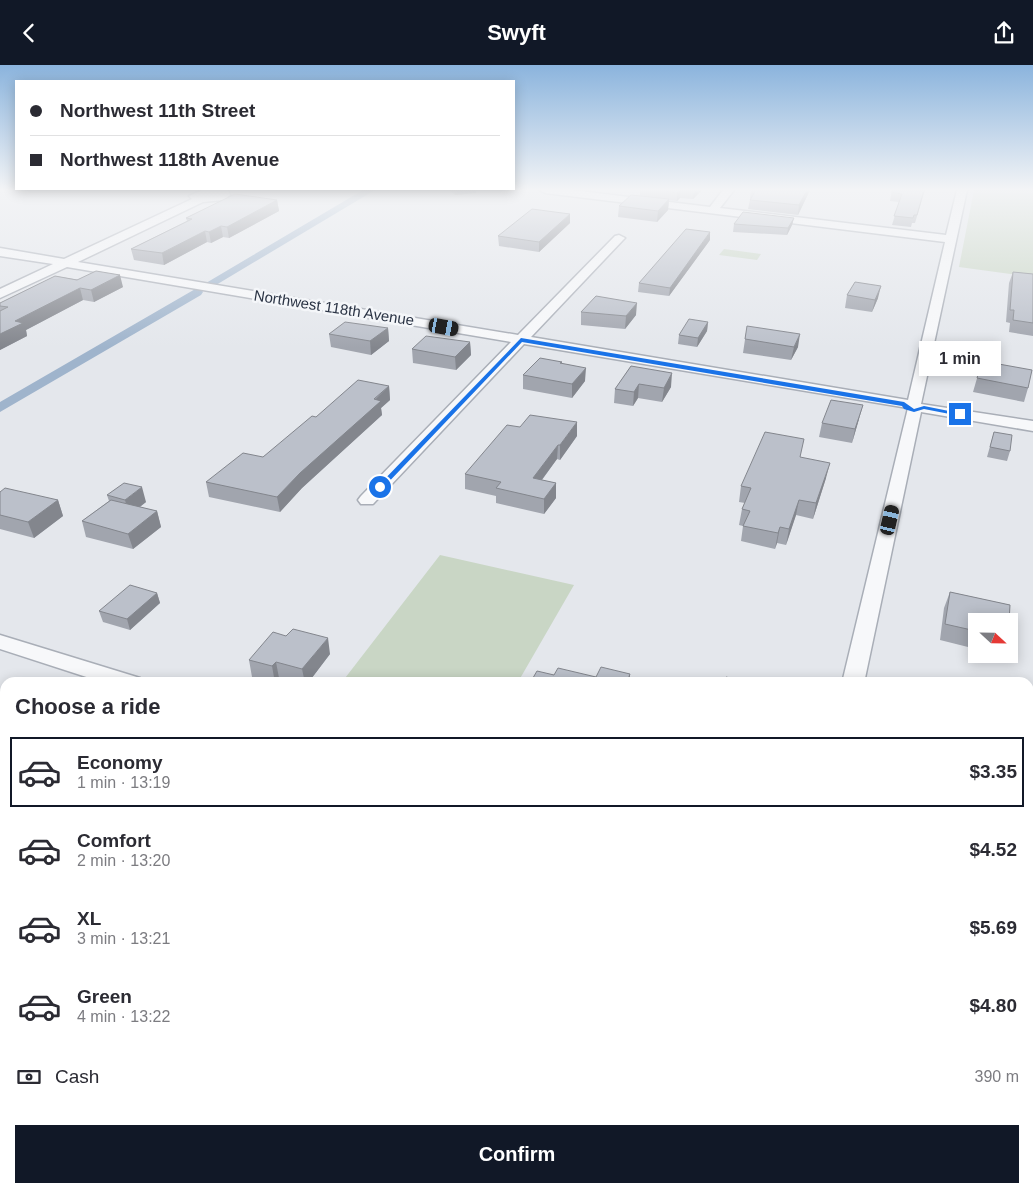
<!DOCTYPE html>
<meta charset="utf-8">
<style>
body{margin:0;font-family:Helvetica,sans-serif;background:#f2f2f3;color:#2b2b33;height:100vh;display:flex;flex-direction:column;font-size:19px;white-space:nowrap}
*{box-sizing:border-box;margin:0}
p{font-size:16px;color:#7c7c81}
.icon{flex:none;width:28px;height:28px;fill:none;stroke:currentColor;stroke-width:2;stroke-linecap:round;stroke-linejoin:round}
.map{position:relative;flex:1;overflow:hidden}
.drawer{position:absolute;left:0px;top:612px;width:1034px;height:516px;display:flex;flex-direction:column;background:#fff;border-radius:15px 15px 0 0;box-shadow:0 2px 12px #0003}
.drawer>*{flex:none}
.guide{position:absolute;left:15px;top:15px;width:500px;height:110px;border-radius:0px;box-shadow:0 2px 12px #0003;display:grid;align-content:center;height:110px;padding:0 15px;background:#fff}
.needle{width:32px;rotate:112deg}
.fabs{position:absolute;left:968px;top:548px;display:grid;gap:10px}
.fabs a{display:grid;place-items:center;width:50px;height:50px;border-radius:0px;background:#fff;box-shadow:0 2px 12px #0003;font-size:25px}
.end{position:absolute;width:22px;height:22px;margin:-11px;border:6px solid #1a73e8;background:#fff;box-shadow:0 0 0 2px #fff}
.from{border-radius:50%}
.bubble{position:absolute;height:35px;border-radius:0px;background:#fff;box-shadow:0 2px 12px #0003;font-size:16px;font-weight:700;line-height:35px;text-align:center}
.car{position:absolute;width:15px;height:30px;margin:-15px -8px;border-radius:6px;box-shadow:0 0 4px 1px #0007;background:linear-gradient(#222 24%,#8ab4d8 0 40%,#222 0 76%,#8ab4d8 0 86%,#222 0)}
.guide b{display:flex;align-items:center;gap:18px;height:48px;font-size:19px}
.guide b+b{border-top:1px solid #e1e1e2}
.guide i{width:12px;height:12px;background:#2b2b33}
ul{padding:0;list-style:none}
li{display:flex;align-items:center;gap:15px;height:70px;margin:0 10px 8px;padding:0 5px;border:2px solid transparent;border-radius:0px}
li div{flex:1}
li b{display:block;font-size:19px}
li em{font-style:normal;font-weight:700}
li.current{border-color:#111827}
li>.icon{width:45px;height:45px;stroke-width:1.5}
h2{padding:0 15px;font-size:22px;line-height:60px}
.pay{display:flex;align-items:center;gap:12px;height:55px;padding:0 15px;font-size:19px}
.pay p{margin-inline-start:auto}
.primary-button{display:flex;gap:10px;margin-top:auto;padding:10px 15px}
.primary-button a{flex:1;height:58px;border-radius:0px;background:#111827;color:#fff;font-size:20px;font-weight:700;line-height:58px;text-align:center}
header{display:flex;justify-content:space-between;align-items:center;height:65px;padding:0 15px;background:#111827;color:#fff;font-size:22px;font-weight:700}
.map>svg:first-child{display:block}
.green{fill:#c9d6c5}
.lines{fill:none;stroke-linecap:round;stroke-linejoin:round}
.canal{fill:#9fb4cc;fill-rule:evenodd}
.street-casing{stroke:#a9aeb7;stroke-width:3}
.street{fill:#f7f8fa;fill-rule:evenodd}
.wall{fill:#a1a5ae}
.shaded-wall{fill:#83868d}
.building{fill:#bbc0ca;stroke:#83868d}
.route{fill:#1a73e8}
.labels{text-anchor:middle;stroke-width:5;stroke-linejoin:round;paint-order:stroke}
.far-street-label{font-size:15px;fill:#2b3445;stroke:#f4f6f9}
</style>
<header><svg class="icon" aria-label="back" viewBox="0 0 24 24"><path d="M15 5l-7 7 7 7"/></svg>Swyft<svg class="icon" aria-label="share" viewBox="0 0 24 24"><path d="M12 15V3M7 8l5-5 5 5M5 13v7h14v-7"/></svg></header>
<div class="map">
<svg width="1033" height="1128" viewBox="0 0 1033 1128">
<rect width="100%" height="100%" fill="#e4e7ec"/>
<path class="green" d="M974,125H1033V212L959,202Z
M724,184L761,189L757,195L719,190Z
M440,490L574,520L518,617H342Z"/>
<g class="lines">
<path class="canal" d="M363,125H375L216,220L212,222L206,218Z
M197,223L201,224L203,227L201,230L0,347V337Z
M0,910L5,912V938L0,936Z
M450,1124H492L494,1128H452Z"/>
<defs>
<path id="street" d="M203,125H228L230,130L224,135L203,137L78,197L518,270L615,171L619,170L625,173L623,175L531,272L908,335L945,177L545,128L540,125H572L710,142L723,125H734L720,143L946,170L957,125H967L921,339L1033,356V366L921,347L864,618H842L908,343L524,279L373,439H361L358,435L361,431L511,277L67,202L0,233V224L53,199L0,191V183L64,194L192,134L189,131Z
M0,570L140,613L143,618H105L0,584Z
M1029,882L1033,883V909L1029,908Z
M723,1124H759L758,1128H722Z"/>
</defs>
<use href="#street" class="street-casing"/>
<use href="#street" class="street"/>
</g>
<path class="wall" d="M449,125H476V128L455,130Z
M640,125H702L693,134L680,133L677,136L669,135L668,145L657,157L618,152L619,141L640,131Z
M751,125H810L798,150L748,144L750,135L751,133H750Z
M892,125H925L915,158H912L911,162L892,160L899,137L890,136Z
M277,135L279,146L229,173L223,172L211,178L207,177L164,200L134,195L131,184L187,156L186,153Z
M794,153L792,160L787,170L733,167L734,159Z
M570,158L539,187L499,181L498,171Z
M710,175L669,231L638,227L639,218Z
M1013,207L1033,209V271L1009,267L1010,258L1006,257L1009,218Z
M55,211L123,222L94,237L83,235L26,265L27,271L0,285V238Z
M847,230L878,233L872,247L845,243Z
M581,247L636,250L625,264L581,260Z
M708,257L707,266L697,282L678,279L679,270Z
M747,261L798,282L791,295L743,288Z
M388,263L389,276L371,290L331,282L329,269Z
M470,277L471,290L456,305L413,298L412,284Z
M982,296L1028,323L1024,337L973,327Z
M562,297V298L585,316L572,333L523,324V310Z
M631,301L671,322L662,337L638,333L633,341L614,338L615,324Z
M389,321L390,335L381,343L382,350L302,423L280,447L209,432L206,417L263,392L316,352Z
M859,354L852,378L819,372L822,358Z
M994,367L1010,386L1007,396L987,392Z
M577,371L560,395L557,394L542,415L556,418V433L544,449L496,438V431L465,424V409Z
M801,393L826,413L813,454L796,450L786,480L777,478L775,484L741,476L743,461L739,460L742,444L745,438L739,437L741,421Z
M0,427L58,435L63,451L34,473L0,464Z
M107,430L146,437L140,442L157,446L161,462L133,484L86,472L82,456L109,436Z
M950,527L1010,540L1009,558V556H976V584L940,575L944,543Z
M157,528L160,538L130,565L103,557L99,546Z
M330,589L308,618H294L279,613L275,618H274L252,612L249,595Z
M1033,763V806L1032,766Z"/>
<path class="shaded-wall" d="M455,125H476V128L455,130Z
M679,125H680V133L677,136V128Z
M694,125H702L693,134L694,126Z
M807,125H810L798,150L799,140Z
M669,134L668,145L657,157L658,146Z
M277,135L279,146L229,173L227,162Z
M570,149V158L539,187V177Z
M794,153L792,160L787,170L788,163Z
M221,161L223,172L211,178L209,167Z
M205,166L207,177L164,200L162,188Z
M710,167V175L669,231L670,223Z
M120,210L123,222L94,237L91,225Z
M881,221L878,233L872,247L875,235Z
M80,223L83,235L26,265L27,271L0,285V269L15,256Z
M637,238L636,250L625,264L626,251Z
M708,257L707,266L697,282L698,273Z
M388,263L389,276L371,290L370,276Z
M800,269L798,282L791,295L794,282Z
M470,277L471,290L456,305L455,292Z
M586,303L585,316L572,333V319Z
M672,308L671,322L662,337L664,323Z
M639,319L638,333L633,341L634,327Z
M389,321L390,335L381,343L382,350L302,423L280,447L277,432L300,408Z
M863,340L859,354L852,378L855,364Z
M577,357V371L560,395V380Z
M558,380L557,394L532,428L533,413Z
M830,398L826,413L813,454L816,438Z
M556,418V433L544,449V434Z
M142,422L146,437L129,450L125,435Z
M58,435L63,451L34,473L28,457Z
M799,435L796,450L786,480L789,464Z
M157,446L161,462L133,484L128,469Z
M780,462L777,478L775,484L778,468Z
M157,528L160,538L130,565L127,554Z
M328,573L330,589L308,618H305L302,604Z
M276,597L279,613L275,618L272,601Z
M630,609V618H627Z
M5,754V779L0,784V758Z
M5,1046V1085L0,1092V1052Z
M31,1124H41V1128H31Z
M238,1124H253L254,1128H236Z
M365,1124H369L370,1128H363Z"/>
<path class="building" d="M658,125H679L677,128Z
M756,125H807L799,140L750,135Z
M892,125H924L917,150H914L913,153L894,151L902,129L891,127Z
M235,129L277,135L227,162L221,161L209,167L205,166L162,188L131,184L192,154L186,153Z
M631,130L669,134L658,146L619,141Z
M532,144L570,149L539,177L498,171Z
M743,147L794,153L788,163L734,159Z
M686,164L710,167L670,223L639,218Z
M96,206L120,210L91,225L80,223L15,256L23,258L0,269V246L8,242L0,241V238L55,211L77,215Z
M1013,207L1033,209V258L1013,255L1014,245H1010Z
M855,217L881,221L875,235L847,230Z
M596,231L637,238L626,251L581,247Z
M689,254L708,257L698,273L679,270Z
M345,257L388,263L370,276L329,269Z
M747,261L800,269L794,282L745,274Z
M426,271L470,277L455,292L412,284Z
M540,293L562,297L560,298L586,303L572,319L523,310Z
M982,296L1032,305L1028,323L977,313Z
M631,301L672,308L664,323L639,319L634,327L615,324Z
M358,315L389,321L374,334L381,336L300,408L277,432L206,417L243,388L263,392L312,351L316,352Z
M831,335L863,340L855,364L822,358Z
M530,350L577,357L560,380H558L533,413L556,418L544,434L496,423L501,417L465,409L507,360L520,362Z
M765,367L804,374L800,392L830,398L816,438L799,435L789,464L780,462L778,468L743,461L750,446L742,444L751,423L741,421Z
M994,367L1012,370L1010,386L990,382Z
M124,418L142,422L125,435L107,430Z
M5,423L58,435L28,457L0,450V427Z
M111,435L157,446L128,469L82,456Z
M130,520L157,528L127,554L99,546Z
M950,527L1010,540L1009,557V556H1004L989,553L988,556H976V566L945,559Z
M293,564L328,573L302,604L276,597L272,601L249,595L273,567L286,571Z
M601,602L630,609L627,617L629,618H530L537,606L554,610L558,603L596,612Z
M726,612L750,618H725Z
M0,676L5,677V754L0,758Z
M0,1016L5,1019V1046L0,1052Z
M0,1081L5,1083V1124H31V1128H0Z
M174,1124H238L236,1128H172Z
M318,1124H365L363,1128H315Z"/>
<linearGradient id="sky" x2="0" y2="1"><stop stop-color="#8bb4dd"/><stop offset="0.44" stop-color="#f3f4f6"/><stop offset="1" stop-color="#f3f4f6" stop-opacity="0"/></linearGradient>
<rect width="1033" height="283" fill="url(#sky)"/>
<path class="route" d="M521,273L904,337L914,344L924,341L964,349L960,351L924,344L914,347L904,344L902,341L522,277L382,424H378V421Z"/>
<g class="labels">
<g class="far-street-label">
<text transform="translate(334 243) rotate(9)" y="5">Northwest 118th Avenue</text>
</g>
</g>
</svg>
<div class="fabs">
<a><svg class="needle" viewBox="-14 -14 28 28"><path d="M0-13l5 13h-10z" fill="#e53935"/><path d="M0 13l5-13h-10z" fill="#7c7c81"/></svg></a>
</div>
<i class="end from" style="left:380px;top:422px"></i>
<i class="end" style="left:960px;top:349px"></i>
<div class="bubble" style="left:919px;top:276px;width:82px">1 min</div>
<i class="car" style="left:444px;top:262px;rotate:100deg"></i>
<i class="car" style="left:890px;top:455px;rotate:13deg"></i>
<div class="guide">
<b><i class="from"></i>Northwest 11th Street</b>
<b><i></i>Northwest 118th Avenue</b>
</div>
<section class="drawer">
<h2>Choose a ride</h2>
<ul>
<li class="current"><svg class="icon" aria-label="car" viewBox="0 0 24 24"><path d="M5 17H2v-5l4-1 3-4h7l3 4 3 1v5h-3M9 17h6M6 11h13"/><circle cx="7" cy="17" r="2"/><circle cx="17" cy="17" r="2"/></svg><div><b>Economy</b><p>1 min · 13:19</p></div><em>$3.35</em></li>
<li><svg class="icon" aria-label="car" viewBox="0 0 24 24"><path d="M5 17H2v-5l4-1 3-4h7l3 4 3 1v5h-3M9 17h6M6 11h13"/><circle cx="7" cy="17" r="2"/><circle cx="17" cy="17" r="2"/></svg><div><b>Comfort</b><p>2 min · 13:20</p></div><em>$4.52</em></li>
<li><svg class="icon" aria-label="car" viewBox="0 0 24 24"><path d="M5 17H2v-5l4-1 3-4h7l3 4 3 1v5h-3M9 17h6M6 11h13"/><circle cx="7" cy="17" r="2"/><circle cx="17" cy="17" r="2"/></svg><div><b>XL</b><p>3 min · 13:21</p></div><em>$5.69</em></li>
<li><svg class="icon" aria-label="car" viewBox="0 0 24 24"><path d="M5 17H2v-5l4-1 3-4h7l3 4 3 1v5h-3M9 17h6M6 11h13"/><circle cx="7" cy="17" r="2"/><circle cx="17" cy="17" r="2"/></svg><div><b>Green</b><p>4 min · 13:22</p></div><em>$4.80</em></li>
</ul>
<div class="pay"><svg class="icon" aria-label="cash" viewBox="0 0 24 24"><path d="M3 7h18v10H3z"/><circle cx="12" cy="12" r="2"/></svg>Cash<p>390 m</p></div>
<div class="primary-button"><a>Confirm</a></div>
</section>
</div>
